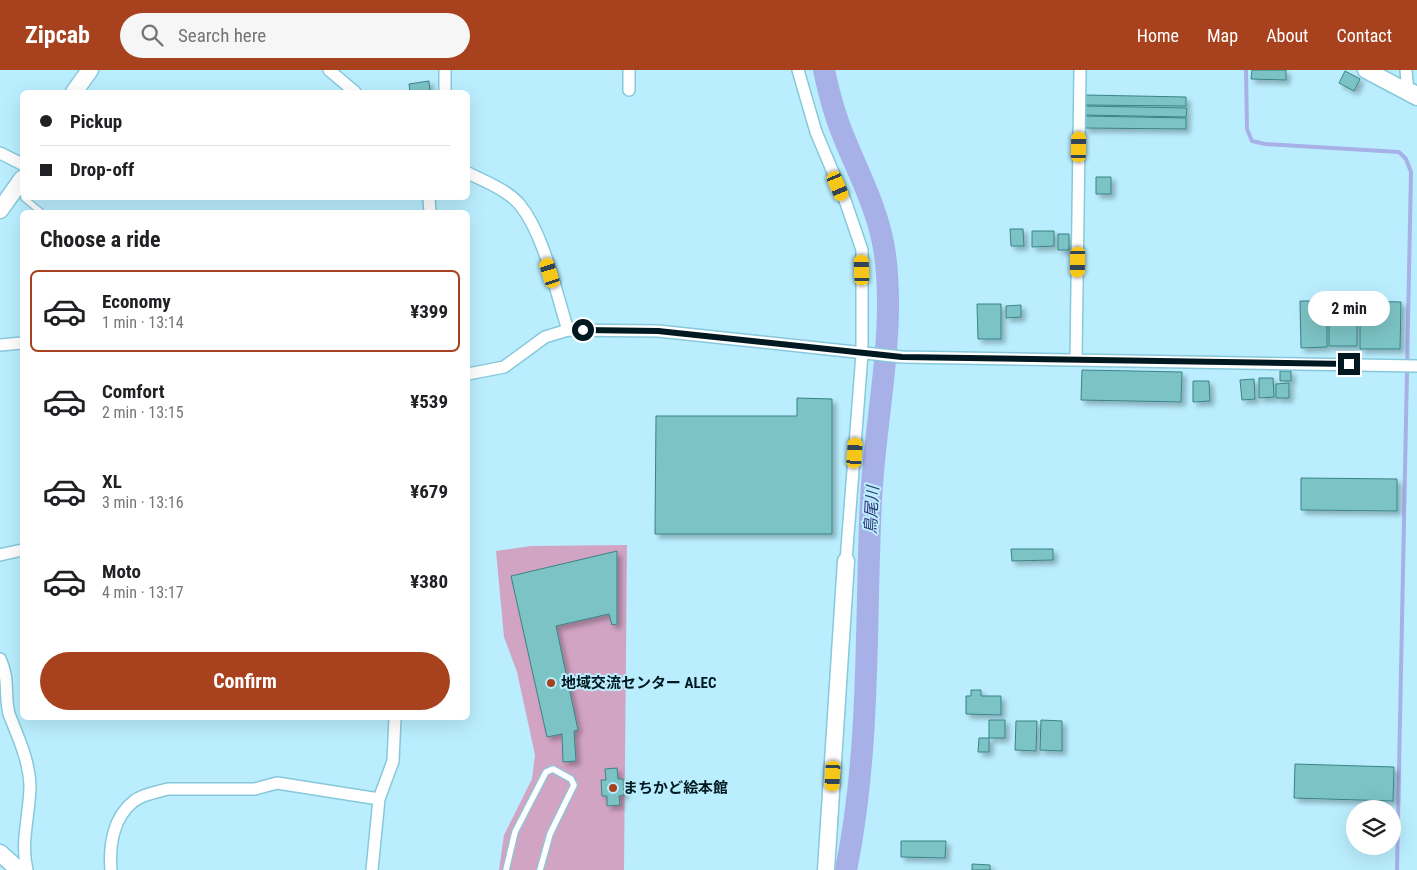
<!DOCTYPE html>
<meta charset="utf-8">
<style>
body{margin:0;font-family:"Roboto Condensed","Noto Sans JP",sans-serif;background:#f6f6f6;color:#202124;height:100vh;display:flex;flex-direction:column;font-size:19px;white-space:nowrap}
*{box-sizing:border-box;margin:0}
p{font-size:16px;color:#757577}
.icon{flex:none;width:28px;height:28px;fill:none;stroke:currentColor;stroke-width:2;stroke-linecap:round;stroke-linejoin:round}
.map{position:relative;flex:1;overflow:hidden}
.details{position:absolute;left:20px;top:140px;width:450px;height:510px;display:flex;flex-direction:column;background:#fff;border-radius:8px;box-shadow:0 5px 20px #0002}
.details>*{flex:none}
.banner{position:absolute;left:20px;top:20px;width:450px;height:110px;border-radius:8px;box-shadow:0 5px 20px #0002;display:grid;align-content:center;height:110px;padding:0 20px;background:#fff}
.controls{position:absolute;left:1346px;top:730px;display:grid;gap:10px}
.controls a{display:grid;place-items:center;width:55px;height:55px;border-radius:50%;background:#fff;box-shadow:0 5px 20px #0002;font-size:25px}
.end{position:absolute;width:22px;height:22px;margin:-11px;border:6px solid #00181f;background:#fff;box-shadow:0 0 0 2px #fff}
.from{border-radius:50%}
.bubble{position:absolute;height:35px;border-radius:18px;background:#fff;box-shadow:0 5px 20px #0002;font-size:16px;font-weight:700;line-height:35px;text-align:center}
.car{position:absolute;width:15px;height:30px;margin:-15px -8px;border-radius:6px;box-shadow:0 0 4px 1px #0007;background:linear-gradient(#f5c518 24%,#345 0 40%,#f5c518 0 76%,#345 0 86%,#f5c518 0)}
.banner b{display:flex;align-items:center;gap:18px;height:48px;font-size:19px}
.banner b+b{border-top:1px solid #e0e0e0}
.banner i{width:12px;height:12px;background:#202124}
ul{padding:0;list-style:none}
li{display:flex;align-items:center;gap:15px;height:82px;margin:0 10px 8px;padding:0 10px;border:2px solid transparent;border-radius:8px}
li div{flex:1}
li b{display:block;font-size:19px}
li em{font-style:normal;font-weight:700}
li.active{border-color:#a8411e}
li>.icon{width:45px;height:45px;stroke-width:1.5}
h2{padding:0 20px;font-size:22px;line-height:60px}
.primary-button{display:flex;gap:10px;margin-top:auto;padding:10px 20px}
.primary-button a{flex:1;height:58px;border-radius:30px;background:#a8411e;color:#fff;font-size:20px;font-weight:700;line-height:58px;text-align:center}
header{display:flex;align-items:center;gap:30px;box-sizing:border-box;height:70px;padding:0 25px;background:#a8411e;color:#fff}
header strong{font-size:24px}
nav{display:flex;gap:28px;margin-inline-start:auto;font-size:18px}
.search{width:350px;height:45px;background:#f6f6f6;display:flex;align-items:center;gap:12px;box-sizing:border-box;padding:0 18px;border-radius:28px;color:#757577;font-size:19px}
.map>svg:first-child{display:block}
.green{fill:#d2a4c4}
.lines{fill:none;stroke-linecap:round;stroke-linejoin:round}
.stream{stroke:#a8b0e8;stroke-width:4}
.river{stroke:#a8b0e8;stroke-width:22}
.building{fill:#7bc3c5;stroke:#3b8385;filter:url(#shadow)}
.lane-casing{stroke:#87c8db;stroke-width:8}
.street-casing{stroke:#87c8db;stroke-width:14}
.secondary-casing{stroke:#87c8db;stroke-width:19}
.lane{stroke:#fff;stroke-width:5.5}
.street{stroke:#fff;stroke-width:11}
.secondary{stroke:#fff;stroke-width:16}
.route{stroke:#00181f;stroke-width:6}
.poi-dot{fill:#a8411e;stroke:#baeefe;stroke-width:2}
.labels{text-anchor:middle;stroke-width:4;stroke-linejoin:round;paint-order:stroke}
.poi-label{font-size:15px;font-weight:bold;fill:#00181f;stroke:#baeefe;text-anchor:start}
.water-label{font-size:16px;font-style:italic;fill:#323476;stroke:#baeefe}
</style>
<header>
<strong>Zipcab</strong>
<div class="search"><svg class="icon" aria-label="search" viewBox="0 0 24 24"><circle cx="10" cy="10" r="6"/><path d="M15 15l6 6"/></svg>Search here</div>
<nav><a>Home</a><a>Map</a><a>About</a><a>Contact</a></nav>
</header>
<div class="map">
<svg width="1417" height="800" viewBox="0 0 1417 800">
<defs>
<filter id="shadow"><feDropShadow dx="4" dy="4" stdDeviation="2.5" flood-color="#0004"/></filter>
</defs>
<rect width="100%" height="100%" fill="#baeefe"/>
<path class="green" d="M627,475L624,800H499L504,765L532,709L535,685L517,602L504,567L496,481L531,476Z"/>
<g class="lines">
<path class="stream" d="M1246,0L1247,59L1252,71L1265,74L1399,82L1406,89L1411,102L1397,800"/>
<path class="river" d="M824,0C829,24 835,47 845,70C859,104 878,141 884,178C897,259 875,347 871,430C865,553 871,678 846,800"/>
</g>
<path class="building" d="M1252,0H1286V10L1251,9Z
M1345,1L1360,9L1354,21L1339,13Z
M429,11L430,22H410L409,14Z
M1085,25L1186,27V36L1085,35Z
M1085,36L1187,38L1186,47L1085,45Z
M1084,46L1186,48V59L1084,58Z
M1096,107H1111V124H1096Z
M1010,159H1023L1024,176H1011Z
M1032,161H1054V176L1032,177Z
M1058,164H1069V180H1058Z
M1300,231H1327V277L1301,278Z
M1360,231L1401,232L1400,279H1360Z
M1329,232H1357V276H1329Z
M977,234H1001V269H978Z
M1021,235V247L1006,248V236Z
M1082,300L1182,302L1181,332L1081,330Z
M1280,301H1291V311H1280Z
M1259,308H1273L1274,327L1259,328Z
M1254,309L1255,329L1242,330L1240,310Z
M1193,311H1209L1210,331L1193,332Z
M1289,313V328H1276V314Z
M797,328L832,329V464H655L656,346H797Z
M1301,408L1397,409V441L1301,440Z
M1011,479H1053V490L1012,491Z
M617,481V554L612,555L609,544L556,556L578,660L574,661L576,691L563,692L562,664L547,667L511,506Z
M971,620H981V626H1001V645L966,644V626H971Z
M989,650H1005V668H989Z
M1041,650L1062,651V681L1040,680Z
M1016,651H1037L1036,681L1015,680Z
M979,668H989V682H978Z
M1295,694L1394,697L1393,731L1294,728Z
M617,698L618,709H623L624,725L619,726L620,735L607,736V726H602L601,710H606L605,699Z
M901,771H946L945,788L901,787Z
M972,794L990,795V800H972Z"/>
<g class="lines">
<defs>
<path id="lane" d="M24,128L41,142
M506,800L515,762L546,702L553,699L571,709L574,715L550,764L540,800"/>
<path id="street" d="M329,0L355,22
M798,0L816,62L846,133L862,180V284L846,491
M1406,0L1408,22L1413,20
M629,20V0
M445,22V0
M0,83L22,94
M468,103C484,111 508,120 520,135C544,164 556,223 568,260
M429,128L430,142
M0,275L22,273
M1076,289L1080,0
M468,304L504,297L545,267L568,260L658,261L902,287L1417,296
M0,485L22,480
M0,589C10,609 4,624 9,644C18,667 29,690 30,715C30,743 20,772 27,800
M111,800C109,776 113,747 134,731C143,724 157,722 168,719H255L277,713L379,729
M372,800L379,729L393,691L395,648"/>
<path id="secondary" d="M1366,0L1417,27
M74,22L90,0
M0,140L22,109
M0,783L19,800
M826,800L846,491"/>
</defs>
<use href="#lane" class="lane-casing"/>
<use href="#street" class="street-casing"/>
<use href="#secondary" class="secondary-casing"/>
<use href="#lane" class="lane"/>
<use href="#street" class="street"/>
<use href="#secondary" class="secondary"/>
</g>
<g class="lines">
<path class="route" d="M583,260L658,261L902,287L1349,294"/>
</g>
<g class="poi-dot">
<circle cx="551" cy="613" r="5"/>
<circle cx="613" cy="718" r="5"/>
</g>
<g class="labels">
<g class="poi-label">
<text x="561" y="618">地域交流センター ALEC</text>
<text x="623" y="723">まちかど絵本館</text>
</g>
<g class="water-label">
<text transform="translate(871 440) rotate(-87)" y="6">鳥尾川</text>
</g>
</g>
</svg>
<div class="controls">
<a><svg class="icon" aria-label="layers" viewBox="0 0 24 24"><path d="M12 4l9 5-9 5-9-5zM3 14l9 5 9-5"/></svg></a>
</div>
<i class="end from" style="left:583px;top:260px"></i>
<i class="end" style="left:1349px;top:294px"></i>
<div class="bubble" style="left:1308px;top:221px;width:82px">2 min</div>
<i class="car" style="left:1079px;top:77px;rotate:1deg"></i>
<i class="car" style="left:838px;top:116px;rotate:157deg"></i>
<i class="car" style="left:1078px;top:192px;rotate:181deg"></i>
<i class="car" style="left:862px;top:200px;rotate:358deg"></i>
<i class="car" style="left:550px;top:203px;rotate:342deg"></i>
<i class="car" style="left:855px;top:383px;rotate:4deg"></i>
<i class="car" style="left:833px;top:706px;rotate:183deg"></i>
<div class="banner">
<b><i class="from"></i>Pickup</b>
<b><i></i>Drop-off</b>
</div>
<section class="details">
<h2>Choose a ride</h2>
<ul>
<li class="active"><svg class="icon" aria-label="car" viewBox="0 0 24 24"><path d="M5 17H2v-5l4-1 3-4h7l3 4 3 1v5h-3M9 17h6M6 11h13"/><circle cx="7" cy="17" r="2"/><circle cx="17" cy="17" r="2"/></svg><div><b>Economy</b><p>1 min · 13:14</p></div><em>¥399</em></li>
<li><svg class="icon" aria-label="car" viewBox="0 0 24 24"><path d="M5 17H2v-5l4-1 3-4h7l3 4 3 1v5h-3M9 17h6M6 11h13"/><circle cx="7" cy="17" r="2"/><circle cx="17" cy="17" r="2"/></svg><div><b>Comfort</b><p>2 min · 13:15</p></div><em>¥539</em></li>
<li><svg class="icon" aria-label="car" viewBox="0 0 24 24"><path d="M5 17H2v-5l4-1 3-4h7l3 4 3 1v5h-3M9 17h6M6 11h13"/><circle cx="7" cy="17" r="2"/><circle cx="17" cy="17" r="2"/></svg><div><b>XL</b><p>3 min · 13:16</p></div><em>¥679</em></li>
<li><svg class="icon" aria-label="car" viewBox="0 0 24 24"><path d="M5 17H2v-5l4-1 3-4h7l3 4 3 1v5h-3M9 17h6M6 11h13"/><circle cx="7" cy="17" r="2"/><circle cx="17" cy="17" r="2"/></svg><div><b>Moto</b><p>4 min · 13:17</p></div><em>¥380</em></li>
</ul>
<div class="primary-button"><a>Confirm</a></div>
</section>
</div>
